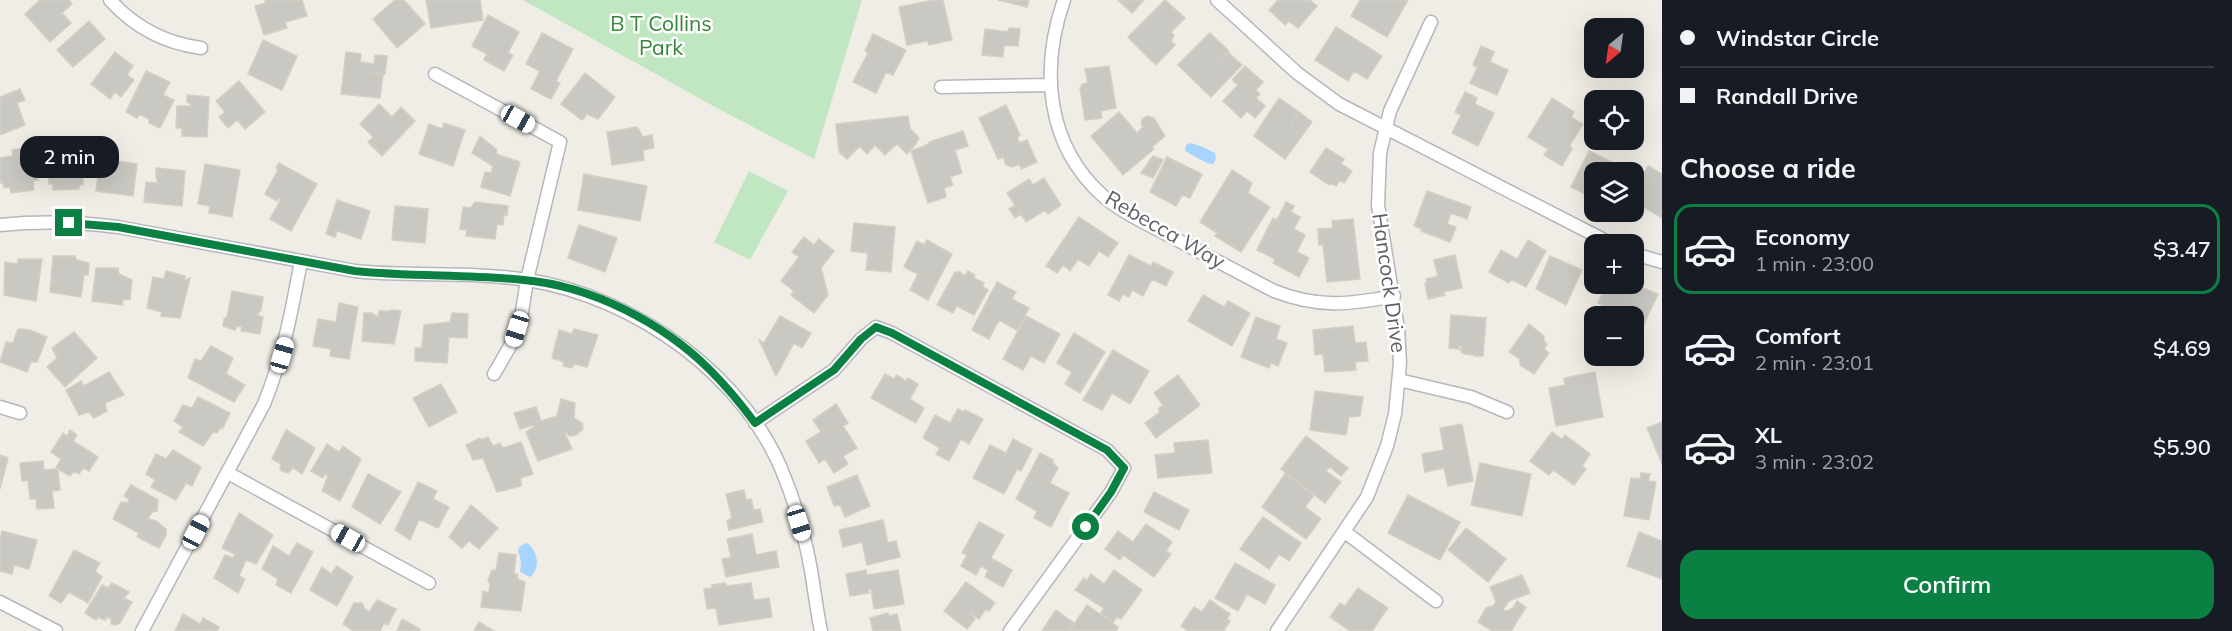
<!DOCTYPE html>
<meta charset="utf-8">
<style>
body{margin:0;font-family:Mulish,sans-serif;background:#242831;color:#f1f3f6;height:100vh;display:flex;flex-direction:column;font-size:22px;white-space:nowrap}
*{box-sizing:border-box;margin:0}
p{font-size:20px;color:#9ea1a6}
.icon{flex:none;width:33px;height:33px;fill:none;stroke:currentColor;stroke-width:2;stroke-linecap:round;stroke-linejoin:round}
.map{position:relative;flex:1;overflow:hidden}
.drawer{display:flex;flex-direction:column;background:#171b24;width:570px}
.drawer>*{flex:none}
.guide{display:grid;align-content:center;height:132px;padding:0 18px;background:#171b24}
.needle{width:39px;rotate:209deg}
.tools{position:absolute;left:1584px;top:18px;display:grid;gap:12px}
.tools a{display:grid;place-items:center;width:60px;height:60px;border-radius:12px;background:#171b24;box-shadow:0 6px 24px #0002;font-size:30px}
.end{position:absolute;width:27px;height:27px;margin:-14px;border:8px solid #0b8043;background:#fff;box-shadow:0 0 0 3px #fff}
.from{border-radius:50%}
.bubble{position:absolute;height:42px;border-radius:18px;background:#171b24;box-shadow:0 6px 24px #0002;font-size:20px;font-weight:600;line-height:42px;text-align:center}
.car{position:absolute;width:18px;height:36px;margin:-18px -9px;border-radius:8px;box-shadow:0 0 4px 2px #0007;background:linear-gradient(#fff 24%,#345 0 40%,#fff 0 76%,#345 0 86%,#fff 0)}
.guide b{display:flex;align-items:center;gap:21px;height:57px;font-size:22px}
.guide b+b{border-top:2px solid #363941}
.guide i{width:15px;height:15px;background:#f1f3f6}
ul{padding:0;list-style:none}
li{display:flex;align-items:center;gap:18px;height:90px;margin:0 12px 9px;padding:0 6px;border:3px solid transparent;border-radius:18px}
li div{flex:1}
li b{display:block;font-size:22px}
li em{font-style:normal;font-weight:600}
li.on{border-color:#0b8043}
li>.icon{width:54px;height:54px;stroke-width:1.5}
h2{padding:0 18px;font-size:27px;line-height:72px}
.cta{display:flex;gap:12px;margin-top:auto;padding:12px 18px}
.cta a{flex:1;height:69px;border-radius:18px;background:#0b8043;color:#fff;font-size:24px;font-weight:600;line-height:69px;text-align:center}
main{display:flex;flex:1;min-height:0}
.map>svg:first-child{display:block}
.green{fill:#c1e7c2}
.water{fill:#a5d5ff}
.building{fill:#cac8c2;stroke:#d4cfc3;stroke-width:1.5}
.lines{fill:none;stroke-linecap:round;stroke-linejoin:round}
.street-casing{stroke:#b5b7bc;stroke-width:15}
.street{stroke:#fff;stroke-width:12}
.route{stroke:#0b8043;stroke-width:8}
.labels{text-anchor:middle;stroke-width:5;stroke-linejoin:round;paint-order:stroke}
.park-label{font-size:21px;fill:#34853a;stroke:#fff}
.street-label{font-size:21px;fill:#5d6066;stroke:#fff}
</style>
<main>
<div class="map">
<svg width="1662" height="631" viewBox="0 0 1662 631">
<rect width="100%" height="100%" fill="#efede5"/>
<path class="green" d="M523,0H862L814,159L715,107Z
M749,171L788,191L750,260L714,242Z"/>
<path class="water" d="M1191,143L1203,147L1215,153L1216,159L1213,164L1207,163L1185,151L1186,145Z
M527,543C538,551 541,568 530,577L520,572L521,562L518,550L520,546Z"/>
<path class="building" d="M40,0H69L72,4L62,13L71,23L50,42L25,14Z
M265,0H302L307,16L285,22L287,28L264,35L255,6L266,3Z
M395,0H404L425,24L397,48L373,19Z
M426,0H480L483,20L431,28Z
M933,0H943L952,40L929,45L927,41L907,45L899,7Z
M998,0H1029L1027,7Z
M1118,0H1144L1132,13Z
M1165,0L1185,18L1171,32L1174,35L1171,41L1175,45L1156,65L1128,37Z
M1278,0H1310L1317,6L1298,28L1289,21L1285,25L1269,10Z
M1360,0H1408L1387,37L1351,16Z
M488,15L519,32L508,53L513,55L504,71L484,60L487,54L472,46Z
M89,21L105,39L73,67L57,50Z
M1336,27L1382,56L1367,79L1354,71L1348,81L1315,60Z
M1009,28L1020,29L1018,46L1004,45L1003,57L982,55L985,29L1008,32Z
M542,33L573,49L556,81L560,83L551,99L531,89L540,71L526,64Z
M1210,33L1229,51L1219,61L1228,52L1242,65L1211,97L1178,65Z
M873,34L906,50L893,75L886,72L876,93L853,82L868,53L865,51Z
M263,40L297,56L282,90L248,74Z
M1481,46L1494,52L1490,62L1508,70L1497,95L1470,83L1477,68L1473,65Z
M115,52L133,66L127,75L134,80L121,97L115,92L110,99L91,84Z
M346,52L361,54L360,62L374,64L375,55L387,56L385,74L371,72L383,75L380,98L341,94Z
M1109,66L1116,108L1101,111L1102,118L1085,120L1080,88L1083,84L1088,83L1085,69Z
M1245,66L1263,82L1256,90L1260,94L1256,98L1265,106L1255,118L1247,111L1241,118L1223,101L1238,85L1232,80Z
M146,71L170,82L163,95L174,100L160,128L149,123V119L139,114L137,118L126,112Z
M585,73L615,97L598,119L587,114L582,120L561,104Z
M239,81L265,112L245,129L237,120L228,128L219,117L225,112L216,101Z
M20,89L25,100L17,103L25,125L0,135V97Z
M1465,92L1477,98L1475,104L1494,113L1478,146L1452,133L1461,115L1455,112Z
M187,95L209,97L207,137L182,136V128H176L177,106H191V104L187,102Z
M1279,98L1299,112L1291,123L1299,112L1312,122L1285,159L1254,136Z
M1552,98L1574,112L1571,117L1583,124L1570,145L1572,149L1562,166L1544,155L1548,149L1528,137Z
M379,104L392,117L401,107L415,121L382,156L368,142L373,137L360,124Z
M1006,105L1020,135L1017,138L1020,143L1027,140L1037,162L1021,169L1019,164L1012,167L1006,165L1003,157L998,159L979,118Z
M1119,112L1137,133L1143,127L1141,124L1142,119L1148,116L1154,118L1165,136L1152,147L1154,149L1123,175L1091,136Z
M908,116L910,129L919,138L915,145L907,154L897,144L885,155L875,145L867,154L860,146L847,159L839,152L836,124Z
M444,123L465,130L453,166L419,154L429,124L442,129Z
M637,127L643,137L652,135L654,148L643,150L644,160L612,165L607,132Z
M963,131L968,146L955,150L962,173L950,177L953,185L944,188L946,197L928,203L911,151L929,144V142Z
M480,136L497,150L496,154L520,162L510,196L481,187L485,172L491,173L493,166L472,153Z
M26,148L27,155L34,154L38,180L33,181L34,190L11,193L10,187L4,188L3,183H0V158L13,156L12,150Z
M1326,148L1344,159L1341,164L1352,171L1344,183L1340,180L1336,186L1330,183L1329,185L1310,172Z
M1589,151L1628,170L1627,172H1594V199L1571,187Z
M82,153L83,185H79V189L53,190V184H49L48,154Z
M1153,156L1163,160L1153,178L1141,173Z
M1167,157L1202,174L1190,198L1182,195L1176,206L1150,192Z
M100,159L137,164L133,196L96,191Z
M279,163L317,184L291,231L270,219L281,199L279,198L277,201L265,194L278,170L276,168Z
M205,164L240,170L232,217L209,213L210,206L198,204Z
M1648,166L1662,174V218L1642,206L1644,202L1634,196V191Z
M156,168L185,171L182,206L144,202L146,182L158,183L156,176Z
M1232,170L1252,183L1248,193L1270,207L1241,252L1215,236L1217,233L1200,222Z
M584,174L647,186L640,221L578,210Z
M1044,178L1061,205L1048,214L1045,210L1026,222L1021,214L1015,218L1009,209L1015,205L1007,193L1029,179L1033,185Z
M1427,191L1471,207L1467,219L1451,213L1447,224L1456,227L1450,242L1421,231L1422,229L1414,226Z
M337,200L370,211L361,239L337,231L335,237L326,234Z
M475,202L508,206L507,215L504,214L503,225L497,224L495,239L466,236L467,230L460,229L463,207L471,208Z
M1286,202L1294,206L1291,212L1300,217L1294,229L1305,235L1297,252L1309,258L1299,277L1273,263L1275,259L1257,250L1273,218L1277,220Z
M395,206L428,209L425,243L392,240Z
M1079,217L1118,243L1108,257L1099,251L1089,266L1078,259L1070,271L1063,265L1057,273L1046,266Z
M1353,219L1360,279L1327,282L1323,244L1319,245L1318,229L1333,228L1332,221Z
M854,223L895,227L891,272L866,270L868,253L851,251Z
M579,225L617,238L605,272L568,258Z
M804,237L814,245L819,239L834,251L821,268L828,295L814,313L791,295L794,291L781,281L799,257L792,252Z
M927,240L952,254L928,300L910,290L918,274L904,267L917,241L924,245Z
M1528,240L1546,251L1526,287L1511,279L1509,283L1489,272L1501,250L1517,259Z
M1129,255L1151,266L1153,262L1173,272L1166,286L1152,279L1143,296L1132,290L1129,297L1123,294L1119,301L1108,295Z
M1455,255L1462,288L1443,292L1445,295L1428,299L1425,284L1427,283L1426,279L1438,276L1434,260Z
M53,256H75L77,260L89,263L88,275H84L81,297L50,292Z
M1550,256L1582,270L1566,305L1536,289Z
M18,259H42L36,301L4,295L5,262L18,264Z
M96,268H118L119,274L132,280L130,300L122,299L123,305L92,301Z
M166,271L185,276V280L190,278L180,318L161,316L162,312L147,308L153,277L164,279Z
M968,271L975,275L974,278L984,283L982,286L988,290L974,315L957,306L953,313L937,305L955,272H960L965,276Z
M997,282L1016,292L1012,299L1029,308L1017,330L999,320L989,339L972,330Z
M1607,284H1622L1630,290L1633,284L1658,294L1636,341L1634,340V316H1627L1598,303Z
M232,291L263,297L261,310L257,315L263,317L260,334L241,331L242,327L237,326L235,330L223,326L224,319L227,317Z
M1203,295L1224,307L1228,301L1250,313L1232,346L1188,321Z
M339,303L358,307L349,359L330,356L331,349L313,346L318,319L336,322Z
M391,310L401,311L394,344L362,341L364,313H371L378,317L379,311H390Z
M452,313L468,314L467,338L449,337L447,363L415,361V348H422L424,325L450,322Z
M1451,315L1486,318L1483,356H1475V353L1473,355L1464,354L1461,352L1462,346H1458L1460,349L1449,348Z
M780,316L811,333L802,348L794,343L776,376L759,340L764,343Z
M1026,316L1060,334L1044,363L1031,356L1023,370L1003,359Z
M1256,317L1280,326L1276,339L1287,343L1278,366L1271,363L1269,368L1241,357Z
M1529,324L1544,336V341L1547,344L1544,349L1549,353L1534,374L1520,365V359L1509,352Z
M1353,326L1355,343L1366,342L1368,361L1355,362L1356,370L1325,372L1323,354L1315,355L1313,330Z
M18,329L30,330L47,337L37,362H31L27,372L0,362L6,342L13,343Z
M574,329L598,335L587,367L574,364L572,368L563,366L564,362L552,358L559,330L572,334Z
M74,332L97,358L65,387L47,367L57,358L52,348Z
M1074,333L1105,352L1080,393L1065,384L1072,372L1057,363Z
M211,346L233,358L226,374L245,385L234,402L188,378L195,359L201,361Z
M1113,350L1149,371L1130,404L1112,393L1102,410L1083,400Z
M109,372L124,395L105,403L107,411L94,418L89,412L79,415L66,390L81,381L84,386Z
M1595,372L1603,417L1556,426L1549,388L1565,385L1564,378Z
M885,374L894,379L897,375L906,381L908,378L918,384L910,399L924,408L916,423L871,398Z
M1178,375L1200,405L1156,438L1145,423L1160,412L1158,409L1163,405L1154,393Z
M441,384L457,412L429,427L413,398Z
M1315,391L1363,397L1360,416L1349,417L1346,435L1310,430Z
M198,397L230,413L223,428L221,427L217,433L213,432L203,446L179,432L183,427L174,421L183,405L192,408Z
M561,399L575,403L574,418L582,423L583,429L576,435L570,436L564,431L572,449L538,461L526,432L534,427L533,425L520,429L514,413L536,407L541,421L557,416Z
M836,404L848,423L843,426L857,448L843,456L848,464L834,473L825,459L819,463L806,441L821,432L813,420Z
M958,409L964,412L965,410L983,419L969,444L961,439L949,461L936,454L940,448L923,438L935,415L950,423Z
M1662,422V464L1647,428Z
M1462,424L1473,481L1448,486L1444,468L1425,472L1422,454L1444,450L1440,428Z
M70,430L77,435L73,441L98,457L89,471L83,468L79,474L74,471L70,476L56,468L61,459L51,452L63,433L67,436Z
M286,430L315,448L302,474L293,468L288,473L282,471L280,469L281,464L272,459Z
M1552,432L1562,439L1565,435L1590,454L1582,466L1586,469L1574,485L1553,470L1549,475L1530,461Z
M1306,436L1348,468L1341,476L1330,467L1326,471L1341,482L1325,503L1281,469Z
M488,437L493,446L500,443L503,448L521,442L533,474L521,478V486L497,492L483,458L473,460L466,445L480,438L481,440Z
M1013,439L1032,449L1021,471L1017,469L1004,494L973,478L990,445L1006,453Z
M1208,440L1212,473L1158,478L1155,455L1175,453L1174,443Z
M327,444L339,452L343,446L361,459L340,501L322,491L328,476L325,474L323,478L311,471Z
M173,450L201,467L192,486L186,483L176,500L151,487L155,480L146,474L156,454L166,459Z
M1040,453L1053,460V463L1058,468L1050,483L1069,493L1051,527L1034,518L1037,511L1016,499Z
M0,455L8,458L0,489Z
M43,461L44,470L58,469L60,490L52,491L54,508L37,509L36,499H30L28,480L22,481L20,463Z
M1480,463L1531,474L1522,516L1471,505Z
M1641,473L1650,474L1648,481L1656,482L1649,520L1624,516L1631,478L1640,479Z
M368,474L401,492L380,524L352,507Z
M1285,474L1314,495L1305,507L1321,519L1306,539L1262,507Z
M857,475L870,506L845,517L840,505L834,506L827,487Z
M418,482L437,491L433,499L449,507L438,528L419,519L410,540L395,530Z
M131,485L158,500L157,511L152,512L148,519L156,521L166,529V535L159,548L137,537L139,533L113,519L121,502L128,503L129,499L124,496Z
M744,490L746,500L751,499L754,510L760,509L763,522L729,530L727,521L732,518L726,494Z
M1154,492L1189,510L1179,530L1144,512Z
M1408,495L1460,522L1440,560L1388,533Z
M471,505L498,528L479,549L469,541L462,548L449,537Z
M239,513L273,535L256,564L246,560L239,576L245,579L238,593L214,578L225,555L233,558L235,554L222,548Z
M1263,517L1301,543L1289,561L1279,554L1269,569L1240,549Z
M883,520L888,543L896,541L900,557L867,565L862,542L843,547L839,530Z
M979,522L1004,535L991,558L1012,570L1003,587L985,577L988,570L981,566L976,575L961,566L967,555L962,553Z
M1146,524L1172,542L1166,551L1171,554L1154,577L1123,555L1120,560L1105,549L1118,531L1133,542Z
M1466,528L1506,559L1488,582L1448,550Z
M2,531L37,540L29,569L14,565L12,574L0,571V540Z
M1639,532L1662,541V579L1627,566Z
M752,534L756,555L776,551L779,567L726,577L722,559L731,557L727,539Z
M297,543L313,552L291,593L276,585L278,579L262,569L273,546L289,556Z
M74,550L100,563L95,571L102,577L88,603L69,592L61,603L49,596Z
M499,553L516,555L514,573L518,575L517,579L525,582L521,611L481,607L483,591L489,593L490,584L488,581L492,570H496Z
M1235,563L1275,585L1265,604L1247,594L1238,611L1215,598Z
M337,566L353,577L337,606L310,590L322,567L331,574Z
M866,570L867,575L898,570L904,604L874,609L871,589L868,590L869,593L850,596L846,574Z
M1114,570L1142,590L1121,619L1117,617L1113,622L1101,613L1104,608L1075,590L1084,578L1087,581L1091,574L1104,584Z
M1522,575L1530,593L1509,601L1503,610L1507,611L1513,608L1517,601L1526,607L1511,631H1492L1478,622L1486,608L1493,606L1496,602L1490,587Z
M966,582L995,603L989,611L986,609L979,619L971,613L975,619L967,629L944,611Z
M112,583L129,592L124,598L132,602L120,623L115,625L111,624V619L107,617L105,620L98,617L96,620L85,613L102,585L108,588Z
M725,583L727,586L751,583L754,600L769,598L772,617L719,625L716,608L707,609L704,589L712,588V585Z
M1358,588L1388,608L1372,631H1350L1330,617L1340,603L1345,606Z
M377,600L396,609L388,625L384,623L380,631H354L343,624L354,603H362L365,609L369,612Z
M1210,600L1230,614L1227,619L1230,621L1224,630L1225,631H1188L1181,626L1194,607L1202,612Z
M1087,605L1118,627L1116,631H1042L1056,610L1074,623L1070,630Z
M888,613L889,616L897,614L901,631H873L870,618Z
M183,614L200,624L203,618L219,627L217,631H175Z
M402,619L420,629L419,631H397Z
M479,622L494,631H474Z"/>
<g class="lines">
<defs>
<path id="street" d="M110,0C135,28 165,43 201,48
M1064,0C1040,69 1046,145 1103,196C1121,212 1144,222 1166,234C1202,253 1238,272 1274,291C1318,308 1348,305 1394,296
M1217,0L1297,73L1339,104L1612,244
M435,74L560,142L527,280L521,318L513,341L494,374
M941,87L1050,85
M0,225C40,221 78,222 118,227L355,271C412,277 471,271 528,280C635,297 748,376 786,481C794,501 801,524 806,546C813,574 815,603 821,631
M1634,254L1662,262
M1399,380L1471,397L1507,412
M0,407L20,413
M755,423L834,370L861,339L876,327L892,333L1107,450L1124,468L1111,492L1010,631
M228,473L429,583
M1345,532L1436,601
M0,602L56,631
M142,631L264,404C283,357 292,310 301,261
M1277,631L1367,497L1387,446L1395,414L1400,363L1398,329L1378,205L1380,153L1390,111L1431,22"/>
</defs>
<use href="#street" class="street-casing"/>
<use href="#street" class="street"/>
</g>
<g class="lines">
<path class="route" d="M69,223L118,227L355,271C412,277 468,274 524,280C592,286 663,323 710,370C727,387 741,404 755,423L834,370L861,339L876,327L892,333L1107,450L1124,468L1111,492L1086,527"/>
</g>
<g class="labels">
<g class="park-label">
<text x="661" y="31">B T Collins<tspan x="661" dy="24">Park</tspan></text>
</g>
<g class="street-label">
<text transform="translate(1165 230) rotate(30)" y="7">Rebecca Way</text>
<text transform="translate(1389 283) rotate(82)" y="7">Hancock Drive</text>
</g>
</g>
</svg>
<div class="tools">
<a><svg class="needle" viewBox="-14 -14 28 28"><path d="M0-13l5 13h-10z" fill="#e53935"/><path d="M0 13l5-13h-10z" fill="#9ea1a6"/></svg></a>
<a><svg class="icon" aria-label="locate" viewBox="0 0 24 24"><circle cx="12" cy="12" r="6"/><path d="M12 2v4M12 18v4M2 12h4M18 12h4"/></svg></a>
<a><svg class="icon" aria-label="layers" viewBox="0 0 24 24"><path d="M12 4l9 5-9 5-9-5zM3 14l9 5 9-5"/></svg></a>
<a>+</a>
<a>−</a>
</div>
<i class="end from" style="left:1086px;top:527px"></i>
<i class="end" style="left:69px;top:223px"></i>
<div class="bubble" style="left:20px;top:136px;width:99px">2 min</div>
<i class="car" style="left:518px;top:119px;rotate:119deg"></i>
<i class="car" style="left:517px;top:329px;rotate:197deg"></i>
<i class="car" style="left:282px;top:355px;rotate:16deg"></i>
<i class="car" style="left:799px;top:523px;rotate:163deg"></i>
<i class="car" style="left:196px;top:532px;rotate:28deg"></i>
<i class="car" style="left:348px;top:538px;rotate:299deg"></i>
</div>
<section class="drawer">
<div class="guide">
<b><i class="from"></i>Windstar Circle</b>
<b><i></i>Randall Drive</b>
</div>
<h2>Choose a ride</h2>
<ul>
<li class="on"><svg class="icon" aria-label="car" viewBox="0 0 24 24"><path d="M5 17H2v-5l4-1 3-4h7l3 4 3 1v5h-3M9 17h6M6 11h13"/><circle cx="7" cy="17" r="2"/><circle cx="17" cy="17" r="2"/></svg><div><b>Economy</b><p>1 min · 23:00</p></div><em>$3.47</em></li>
<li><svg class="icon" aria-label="car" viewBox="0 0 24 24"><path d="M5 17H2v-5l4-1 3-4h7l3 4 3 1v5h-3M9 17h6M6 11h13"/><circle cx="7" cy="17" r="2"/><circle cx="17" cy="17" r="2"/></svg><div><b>Comfort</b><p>2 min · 23:01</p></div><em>$4.69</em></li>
<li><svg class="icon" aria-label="car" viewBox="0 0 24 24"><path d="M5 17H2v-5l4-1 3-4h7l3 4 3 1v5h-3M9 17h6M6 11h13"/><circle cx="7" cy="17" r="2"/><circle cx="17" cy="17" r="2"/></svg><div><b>XL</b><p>3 min · 23:02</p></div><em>$5.90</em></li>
</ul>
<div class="cta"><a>Confirm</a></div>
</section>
</main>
